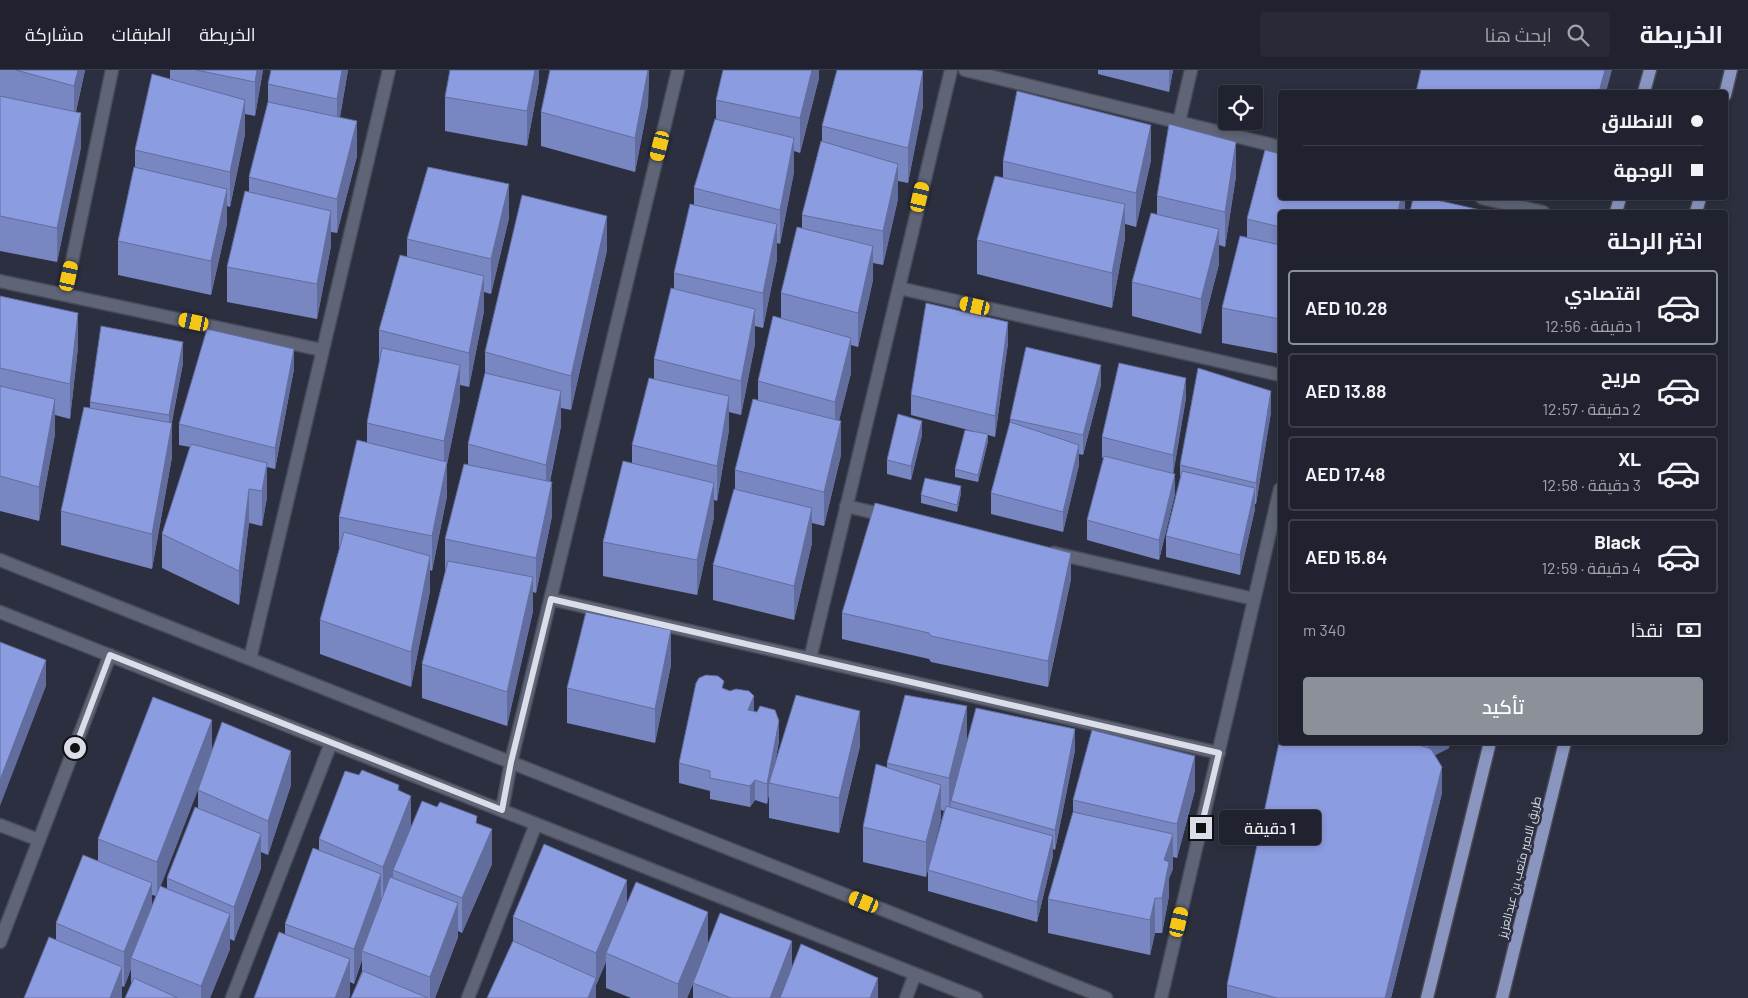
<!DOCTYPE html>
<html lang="ar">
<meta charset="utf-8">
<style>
body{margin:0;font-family:Barlow,Cairo,sans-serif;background:#282b37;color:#f1f3f6;direction:rtl;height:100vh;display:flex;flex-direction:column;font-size:19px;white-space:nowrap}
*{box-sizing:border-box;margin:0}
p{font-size:16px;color:#a2a4aa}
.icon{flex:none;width:28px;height:28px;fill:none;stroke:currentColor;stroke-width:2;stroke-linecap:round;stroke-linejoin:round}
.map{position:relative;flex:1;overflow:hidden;direction:ltr}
.drawer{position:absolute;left:1278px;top:140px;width:450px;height:535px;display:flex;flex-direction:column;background:#20232f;border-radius:5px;box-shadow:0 2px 8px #0003,0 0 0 1px #3d404b;direction:rtl}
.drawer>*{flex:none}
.top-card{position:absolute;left:1278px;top:20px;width:450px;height:110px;border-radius:5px;box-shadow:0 2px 8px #0003,0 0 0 1px #3d404b;direction:rtl;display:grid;align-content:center;height:110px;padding:0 25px;background:#20232f}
.tools{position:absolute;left:1218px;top:15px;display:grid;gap:10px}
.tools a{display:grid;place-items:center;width:45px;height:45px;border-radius:5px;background:#20232f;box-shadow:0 2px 8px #0003,0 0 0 1px #3d404b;font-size:25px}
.end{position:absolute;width:22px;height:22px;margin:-11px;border:6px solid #dbdee8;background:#111;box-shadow:0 0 0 2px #111}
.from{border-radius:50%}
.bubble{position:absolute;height:35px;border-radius:5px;background:#20232f;box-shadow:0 2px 8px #0003,0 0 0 1px #3d404b;font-size:16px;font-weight:600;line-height:35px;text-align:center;direction:rtl}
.car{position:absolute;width:15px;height:30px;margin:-15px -8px;border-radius:6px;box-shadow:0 0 4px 1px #0007;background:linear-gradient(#f5c518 24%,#345 0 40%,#f5c518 0 76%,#345 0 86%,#f5c518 0)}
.top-card b{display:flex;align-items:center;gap:18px;height:48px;font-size:19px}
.top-card b+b{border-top:1px solid #3d404b}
.top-card i{width:12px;height:12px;background:#f1f3f6}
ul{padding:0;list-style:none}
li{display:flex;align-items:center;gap:15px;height:75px;margin:0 10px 8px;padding:0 15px;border:2px solid #3d404b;border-radius:5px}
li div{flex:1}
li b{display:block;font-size:19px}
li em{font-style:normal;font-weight:600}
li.selected{border-color:#8c9099}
li>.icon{width:45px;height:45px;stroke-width:1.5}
h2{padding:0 25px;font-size:22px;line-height:60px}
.pay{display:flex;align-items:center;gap:12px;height:55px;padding:0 25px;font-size:19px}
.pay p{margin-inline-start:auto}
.button{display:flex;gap:10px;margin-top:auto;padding:10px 25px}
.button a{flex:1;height:58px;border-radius:5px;background:#8c9099;color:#fff;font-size:20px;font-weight:600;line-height:58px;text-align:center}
header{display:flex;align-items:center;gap:30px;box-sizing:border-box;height:70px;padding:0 25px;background:#20232f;border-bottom:1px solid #3d404b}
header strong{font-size:24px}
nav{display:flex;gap:28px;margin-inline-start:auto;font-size:18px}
.search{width:350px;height:45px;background:#282b37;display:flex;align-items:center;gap:12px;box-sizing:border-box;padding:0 18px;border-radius:5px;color:#a2a4aa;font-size:19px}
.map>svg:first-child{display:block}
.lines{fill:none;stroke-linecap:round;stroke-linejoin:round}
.minor-casing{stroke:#484b58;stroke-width:15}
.major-casing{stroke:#484b58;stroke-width:15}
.minor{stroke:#5f6476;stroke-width:12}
.major{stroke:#8a95c0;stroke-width:12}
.wall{fill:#7886c1;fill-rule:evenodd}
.shaded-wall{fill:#626d9d}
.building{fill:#8c9ce0;stroke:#626d9d}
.route{stroke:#dbdee8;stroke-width:6}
.labels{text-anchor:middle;stroke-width:5;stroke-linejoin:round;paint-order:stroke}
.street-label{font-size:12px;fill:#dbdee8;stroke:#2b2f3f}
</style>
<header>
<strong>الخريطة</strong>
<div class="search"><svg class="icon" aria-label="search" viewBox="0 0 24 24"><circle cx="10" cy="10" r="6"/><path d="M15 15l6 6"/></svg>ابحث هنا</div>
<nav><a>الخريطة</a><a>الطبقات</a><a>مشاركة</a></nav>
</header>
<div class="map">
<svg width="1748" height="928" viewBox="0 0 1748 928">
<rect width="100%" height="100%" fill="#2b2f3f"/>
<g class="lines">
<defs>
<path id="minor" d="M965,0L1280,77
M1179,52L1191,0
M1482,128L1543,142
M0,211L322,280
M899,218L1280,305
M65,225L112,0
M846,436L888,446
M1054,483L1254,529
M0,490L1106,928
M551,529L1219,683
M0,542L976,928
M250,589L389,0
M810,589L951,0
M502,740L511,692L678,0
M0,755L39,770
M0,872L110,585
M232,928L331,673
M468,928L536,754
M906,928L915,904
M1161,928L1280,419"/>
<path id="major" d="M1644,22L1650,0
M1725,25L1731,0
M1616,142L1620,128
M1696,142L1700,128
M1427,928L1490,672
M1502,928L1565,672"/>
</defs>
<use href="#minor" class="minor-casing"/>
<use href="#major" class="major-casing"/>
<use href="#minor" class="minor"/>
<use href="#major" class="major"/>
</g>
<path class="wall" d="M0,0H85L76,42L81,77L57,192L0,181Z
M170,0H263L255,46L245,44V64L230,137L227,136V154L211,225L118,205V171L135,97V80L170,9Z
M348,0L340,47L357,86L337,163L331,162V176L317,249L227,232V197L249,122V107L268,32V14Z
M539,0V11L527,76L445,61V27Z
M550,0H649L648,35L635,102L541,76V42Z
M819,0V8L800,83L794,81V102L780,174L777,173V189L763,258L755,256V274L741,345L729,342V360L717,431L714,430V447L697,525L603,506V472L632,394V375L654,309V289L674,219V203L694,135V118L716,50V30Z
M1098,0H1173L1169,22L1098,4Z
M923,36L908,113L898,111V129L883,195L873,193V210L858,277L851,275V303L839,350L841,385L824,456L812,453V473L794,550L713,530V495L735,419V400L758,330V311L781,249V223L802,158V145L822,72V56Z
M1265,80L1280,84V128H1405V142H1280V284L1222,273V238L1240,166L1247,167V149Z
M1151,90L1136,157L1125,154V168L1112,238L977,204V170L1003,108V91Z
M1236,106L1225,177L1219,175V194L1201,264L1132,246V212L1157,145V126Z
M509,148L491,224L484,222V241L469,317L460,315V330L447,394V426L432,501L430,500V521L411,617L320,584V550L339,479V447L367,372V353L379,294V260L407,186V169Z
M607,180L571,340L561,338V356L550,412L552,446L536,523L533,522V541L507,656L422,628V594L445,502V469L468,395V374L485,303V282Z
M0,226L78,277L70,349L55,345V364L39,451L0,441Z
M1008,273L995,367L988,365V371L978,412L955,407V399L972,361L911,345V325Z
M183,293L172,352V387L152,499L61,475V441L90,338V332Z
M294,299L275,399L267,397V427L262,456L249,453L239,535L162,498V464L190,377L179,375V354Z
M1101,315L1083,385L1079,384V395L1063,462L991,444V423L1010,353V349Z
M1186,328L1173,404L1175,424L1159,490L1087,470V450L1104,388H1102V367Z
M1271,342L1256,434H1255V439L1240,505L1166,487V466L1180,411V395Z
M922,365L911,410L887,404V390Z
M961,423L957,442L921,433V425Z
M1071,509L1048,617L931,592L929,589L842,569V543Z
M671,595L655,673L567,653V618Z
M724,619L754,641L779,671L775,694L860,676L839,763L769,748V724L767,734L755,730L750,737L710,729V721L679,713V693Z
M967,671L1075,680L1055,780L1053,779V786L1037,852L928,821V800L944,741L941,740V749L926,807L863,792V757L887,697V693Z
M1280,672H1450L1449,678L1435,685L1442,723L1391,928H1227V915Z
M212,681L291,715L268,785L261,782V798L234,871L230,869V879L210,928H125L131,915V899L124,917L122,916V928L56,870V853L98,790V769ZM200,714L198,720V738L167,808V819L160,816ZM152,825L156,826L152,836Z
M399,720L411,757L437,737L477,753L492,794L462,863L458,861V867L435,928H351L362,901V890L354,914L350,912V924L349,928H254L285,865V854L319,781V769Z
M1195,720L1177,788L1173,787V799L1169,808V826L1162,863H1155L1150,885L1048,863V829L1073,742V730Z
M627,835L708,872L792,898L878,928H693V914L687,928H631L606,918V892L596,915V928L513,871V847Z"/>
<path class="shaded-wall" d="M78,0H85L74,50V16Z
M257,0H263L255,46V12Z
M342,0H348L337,64V29Z
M535,0H539V11L527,76V41Z
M645,0H649L648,35L635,102V68Z
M812,0H819V8L800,83V48Z
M1169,0H1173L1169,22Z
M1605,0H1612L1606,22H1599Z
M923,1V36L908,113V78Z
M245,30V64L230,137V102Z
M81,43V77L57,192V158Z
M357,51V86L337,163V129Z
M1151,55V90L1136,157V123Z
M794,68V102L780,174V140Z
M1236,72V106L1225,177V142Z
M898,94V129L883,195V161Z
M509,114V148L491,224V189Z
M227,119V154L211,225V191Z
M1401,128H1405V142H1398Z
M1125,134V168L1112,238V203Z
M331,141V176L317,249V214Z
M607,146V180L571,340V306Z
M777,154V189L763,258V223Z
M1219,159V194L1201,264V229Z
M873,176V210L858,277V243Z
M484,206V241L469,317V283Z
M755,239V274L741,345V311Z
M78,243V277L70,349V314Z
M1008,252V273L995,367V346Z
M851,268V303L835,367V332Z
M183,272V293L169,366V345Z
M294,279V299L275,399V378Z
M460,295V330L447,394V426L432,501V466L444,404V371Z
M1101,295V315L1083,385V365Z
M1186,308V328L1173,406V385Z
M561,321V356L546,429V395Z
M1271,321V342L1256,434V413Z
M729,326V360L717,431V396Z
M55,329V364L39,451V417Z
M841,351V385L824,456V422Z
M922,351V365L911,410V396Z
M172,353V387L152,499V464Z
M988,364V371L978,412V405Z
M1079,375V395L1063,462V442Z
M267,393V427L262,456V421Z
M1175,404V424L1159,490V470Z
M552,412V446L536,523V488Z
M714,413V447L697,525V490Z
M961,416V423L957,442V435Z
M1255,418V439L1240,505V485Z
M249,419V453L239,535V501Z
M812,438V473L794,550V516Z
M1071,483V509L1048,617V591Z
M430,486V521L411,617V582Z
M533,507V541L507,656V622Z
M671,560V595L655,673V639Z
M46,590V616L0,736V710Z
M754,626V646L748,640Z
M967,636V671L951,731L949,742V708Z
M860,641V676L839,763V728Z
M212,650V684L157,826V792Z
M779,651V671L771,714L769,713V724L767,734V714Z
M1075,659V680L1055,780V760Z
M1428,672H1450L1449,678L1428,689Z
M291,681V715L268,785V751Z
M1195,686V720L1177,788V754Z
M1442,697V723L1391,928H1385Z
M755,710V730L750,737V716Z
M941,715V749L926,807V772Z
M411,726V760L393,800V806L383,831V797Z
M492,759V794L462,863V828Z
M261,764V798L234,871V837Z
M1173,764V799L1169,808V826L1162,863V828L1164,790Z
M1053,766V786L1037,852V832Z
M381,804V838L362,881V890L354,914V879Z
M627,810V844L606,883V892L596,915V928H588L596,910V883Z
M152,813V847L131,888V899L124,917V882Z
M1155,828V863L1150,885V850Z
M458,833V867L435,928H430V907Z
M708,842V877L687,928H678V914Z
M230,844V879L210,928H201V916Z
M792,871V905L783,928H770Z
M350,889V924L349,928H335Z
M122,897V928H110Z
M878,908V928H870Z"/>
<path class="building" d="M16,0H78L74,16Z
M196,0H257L255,12Z
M271,0H342L337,29L268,14Z
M450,0H535L527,41L445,27Z
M550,0H648L635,68L541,42Z
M723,0H812L800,48L716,30Z
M837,0H917L923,1L908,78L822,56Z
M1421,0H1605L1599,22H1416Z
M152,4L245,30L230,102L135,80Z
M1017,21L1151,55L1136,123L1003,91Z
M0,26L81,43L57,158L0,146Z
M268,32L357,51L337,129L249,107Z
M715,49L794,68L780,140L694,118Z
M1169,54L1236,72L1225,142L1157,126Z
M821,71L898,94L883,161L802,145Z
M1265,80L1280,84V128H1401L1398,142H1280V157L1247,149Z
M134,97L227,119L211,191L118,171Z
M428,97L509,114L491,189L407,169Z
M995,106L1125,134L1112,203L977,170Z
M245,121L331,141L317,214L227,197Z
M522,125L607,146L571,306L485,282Z
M1413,128H1428L1489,142H1410Z
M690,134L777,154L763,223L674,203Z
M1151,143L1219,159L1201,229L1132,212Z
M797,157L873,176L858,243L781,223Z
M1240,166L1280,175V249L1222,238Z
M400,185L484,206L469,283L379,260Z
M671,218L755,239L741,311L654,289Z
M0,226L78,243L70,314L0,298Z
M926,233L1008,252L995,346L911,325Z
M773,246L851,268L835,332L758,311Z
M101,256L183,272L169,345L90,332Z
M207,259L294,279L275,378L179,354Z
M1026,277L1101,295L1083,365L1010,349Z
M382,278L460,295L444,371L367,353Z
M1119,293L1186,308L1173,385L1102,367Z
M1198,298L1271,321L1256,413L1180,395Z
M485,303L561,321L546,395L468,374Z
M649,308L729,326L717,396L632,375Z
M0,316L55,329L39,417L0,406Z
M753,329L841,351L824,422L735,400Z
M84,337L172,353L152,464L61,441Z
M898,344L922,351L911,396L887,390Z
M1010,352L1079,375L1063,442L991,423Z
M965,360L988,364L978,405L955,399Z
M357,370L447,392L432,466L339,447Z
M191,374L267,393L262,421L249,419L239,501L162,464Z
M1104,386L1175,404L1159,470L1087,450Z
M623,391L714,413L697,490L603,472Z
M464,394L552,412L536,488L445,469Z
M1182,401L1255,418L1240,485L1166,466Z
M925,408L961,416L957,435L921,425Z
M734,419L812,438L794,516L713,495Z
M875,433L1071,483L1048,591L931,566L929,563L842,543Z
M344,462L430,486L411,582L320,550Z
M448,491L533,507L507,622L422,594Z
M586,542L671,560L655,639L567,618Z
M0,572L46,590L0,710Z
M706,605L718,606L724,611L722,618L730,621L736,619L749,621L754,626L748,640L757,642L760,636L775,640L779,651L767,714L755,710L750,716L710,708V701L679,693L696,613L699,608Z
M796,625L860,641L839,728L769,713Z
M905,625L967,636L949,708L887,693Z
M153,627L212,650L157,792L98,769Z
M976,638L1075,659L1055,760L951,731Z
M222,652L291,681L268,751L198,720Z
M1092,660L1195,686L1177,754L1073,730Z
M1280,668V672H1409L1431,679L1442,697L1385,928H1277L1227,915Z
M876,694L941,715L926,772L863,757Z
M362,700L399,715L398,720L411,726L383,797L319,769L345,701L359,705Z
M422,731L437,737L440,732L477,746L476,753L492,759L462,828L393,800Z
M946,736L1053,766L1037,832L928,800Z
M195,737L261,764L234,837L167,808Z
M1073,742L1173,764L1164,790L1169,792L1162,828H1155L1150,850L1048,829Z
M544,774L627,810L596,883L513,847Z
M313,778L381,804L354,879L285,854Z
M83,785L152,813L124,882L56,853Z
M390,807L458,833L430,907L362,881Z
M636,812L708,842L678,914L606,883Z
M160,816L230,844L201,916L131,888Z
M720,843L792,871L770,928H731L693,913Z
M279,862L350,889L335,928H254Z
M49,867L122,897L110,928H24Z
M513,871L596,908L588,928H487Z
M801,874L878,908L870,928H780Z
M363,901L428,928H351Z
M134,908L178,928H125Z"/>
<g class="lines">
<path class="route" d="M75,678L110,585L502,740L511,692L551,529L1219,683L1201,758"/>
</g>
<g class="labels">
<g class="street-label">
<text transform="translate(1520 797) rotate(-76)" y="4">طريق الامير متعب بن عبدالعزيز</text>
</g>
</g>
</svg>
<div class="tools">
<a><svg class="icon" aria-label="locate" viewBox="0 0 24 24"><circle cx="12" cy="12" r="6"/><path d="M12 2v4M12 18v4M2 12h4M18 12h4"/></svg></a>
</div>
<i class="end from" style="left:75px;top:678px"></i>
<i class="end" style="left:1201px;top:758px"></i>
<div class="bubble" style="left:1219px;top:740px;width:102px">1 دقيقة</div>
<i class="car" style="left:660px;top:76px;rotate:194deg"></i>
<i class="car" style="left:920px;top:127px;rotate:13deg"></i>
<i class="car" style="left:69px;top:206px;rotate:12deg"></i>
<i class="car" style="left:975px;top:236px;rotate:283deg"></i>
<i class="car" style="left:194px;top:252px;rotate:282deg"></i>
<i class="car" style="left:864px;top:832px;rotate:292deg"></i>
<i class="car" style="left:1179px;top:852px;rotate:13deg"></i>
<div class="top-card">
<b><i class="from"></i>الانطلاق</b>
<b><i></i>الوجهة</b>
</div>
<section class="drawer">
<h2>اختر الرحلة</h2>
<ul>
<li class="selected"><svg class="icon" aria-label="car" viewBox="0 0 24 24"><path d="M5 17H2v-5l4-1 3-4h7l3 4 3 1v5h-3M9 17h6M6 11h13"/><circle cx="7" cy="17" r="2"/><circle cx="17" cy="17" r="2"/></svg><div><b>اقتصادي</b><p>1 دقيقة · 12:56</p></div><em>AED 10.28</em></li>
<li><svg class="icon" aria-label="car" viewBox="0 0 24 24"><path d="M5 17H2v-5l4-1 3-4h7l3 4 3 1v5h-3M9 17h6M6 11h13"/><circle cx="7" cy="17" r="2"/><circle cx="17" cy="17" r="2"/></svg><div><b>مريح</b><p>2 دقيقة · 12:57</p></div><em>AED 13.88</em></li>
<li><svg class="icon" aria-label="car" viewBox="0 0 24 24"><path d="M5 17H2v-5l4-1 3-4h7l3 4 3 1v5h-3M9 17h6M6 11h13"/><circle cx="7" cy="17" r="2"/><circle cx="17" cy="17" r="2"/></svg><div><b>XL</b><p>3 دقيقة · 12:58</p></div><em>AED 17.48</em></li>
<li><svg class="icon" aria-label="car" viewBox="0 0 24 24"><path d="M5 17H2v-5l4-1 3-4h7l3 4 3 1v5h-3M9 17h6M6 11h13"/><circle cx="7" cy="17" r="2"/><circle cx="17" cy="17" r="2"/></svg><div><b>Black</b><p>4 دقيقة · 12:59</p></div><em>AED 15.84</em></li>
</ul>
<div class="pay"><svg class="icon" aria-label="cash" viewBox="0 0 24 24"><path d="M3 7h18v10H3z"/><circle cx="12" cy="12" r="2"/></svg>نقدًا<p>340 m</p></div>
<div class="button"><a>تأكيد</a></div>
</section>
</div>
